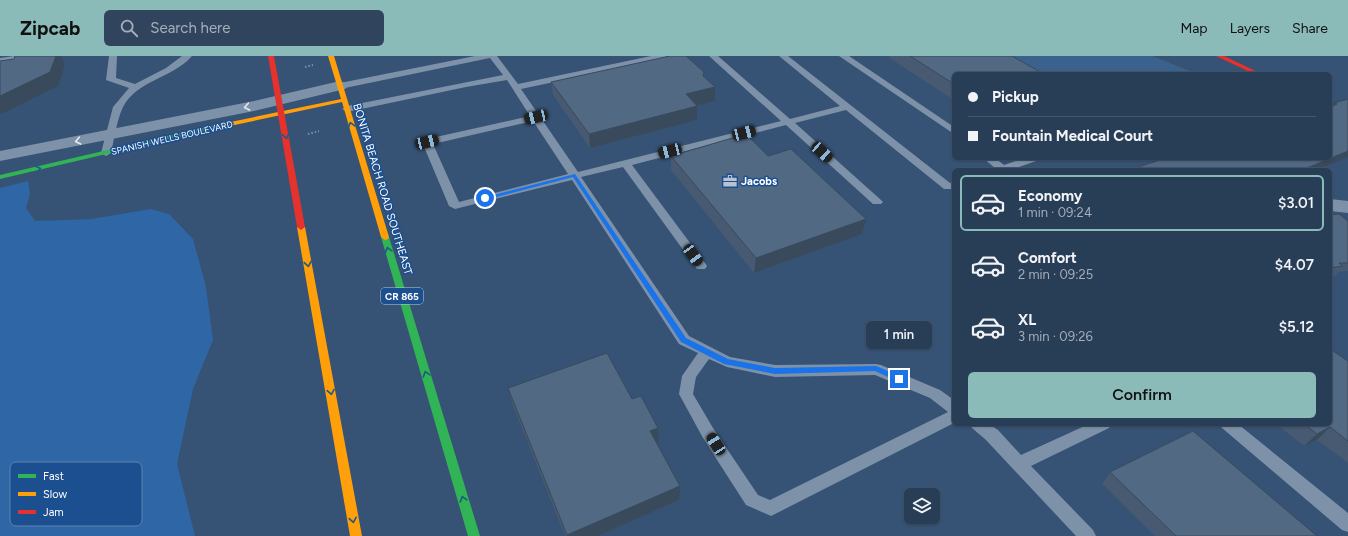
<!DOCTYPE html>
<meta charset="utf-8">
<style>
body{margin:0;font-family:Figtree,sans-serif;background:#30455d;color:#f1f3f6;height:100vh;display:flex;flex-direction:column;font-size:15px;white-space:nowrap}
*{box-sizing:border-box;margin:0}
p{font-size:13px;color:#a5aeba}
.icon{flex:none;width:22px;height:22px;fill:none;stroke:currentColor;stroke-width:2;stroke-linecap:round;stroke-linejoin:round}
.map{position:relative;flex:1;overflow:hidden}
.drawer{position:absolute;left:952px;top:112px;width:380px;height:258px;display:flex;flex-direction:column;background:#283e57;border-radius:6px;box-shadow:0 1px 3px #0004,0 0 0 1px #44576d}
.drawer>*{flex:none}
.guide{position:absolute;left:952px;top:16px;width:380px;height:88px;border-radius:6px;box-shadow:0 1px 3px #0004,0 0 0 1px #44576d;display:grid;align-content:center;height:88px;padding:0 16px;background:#283e57}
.controls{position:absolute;left:904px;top:432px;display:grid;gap:8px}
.controls a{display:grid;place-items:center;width:36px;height:36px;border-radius:6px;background:#283e57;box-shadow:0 1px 3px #0004,0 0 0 1px #44576d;font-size:20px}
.end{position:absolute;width:18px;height:18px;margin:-9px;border:5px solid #1a73e8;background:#fff;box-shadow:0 0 0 2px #fff}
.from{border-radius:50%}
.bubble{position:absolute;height:28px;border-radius:6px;background:#283e57;box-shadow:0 1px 3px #0004,0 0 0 1px #44576d;font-size:13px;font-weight:600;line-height:28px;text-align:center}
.car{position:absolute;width:12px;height:24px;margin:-12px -6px;border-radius:5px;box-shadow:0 0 3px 1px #0007;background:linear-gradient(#222 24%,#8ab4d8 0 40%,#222 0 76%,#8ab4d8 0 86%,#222 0)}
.guide b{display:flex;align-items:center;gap:14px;height:38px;font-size:15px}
.guide b+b{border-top:1px solid #44576d}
.guide i{width:10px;height:10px;background:#f1f3f6}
ul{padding:7px 0 0;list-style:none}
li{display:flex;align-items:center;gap:12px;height:56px;margin:0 8px 6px;padding:0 8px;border:2px solid transparent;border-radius:6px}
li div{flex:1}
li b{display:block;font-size:15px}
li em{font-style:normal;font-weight:600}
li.active{border-color:#8bbbb9}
li>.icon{width:36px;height:36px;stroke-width:1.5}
.cta{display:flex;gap:8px;margin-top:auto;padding:8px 16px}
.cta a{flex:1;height:46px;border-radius:6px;background:#8bbbb9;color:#111;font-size:16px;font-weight:600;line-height:46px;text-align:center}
header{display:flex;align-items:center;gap:24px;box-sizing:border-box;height:56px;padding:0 20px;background:#8bbbb9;color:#111}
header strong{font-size:19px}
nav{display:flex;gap:22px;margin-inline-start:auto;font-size:14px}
.search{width:280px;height:36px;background:#30455d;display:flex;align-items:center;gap:10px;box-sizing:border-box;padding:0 14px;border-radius:6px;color:#a5aeba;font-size:15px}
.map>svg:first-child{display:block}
.green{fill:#2f66a5}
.water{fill:#3b618d}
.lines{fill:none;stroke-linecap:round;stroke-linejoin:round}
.path{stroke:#7d92a8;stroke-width:2;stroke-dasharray:1.5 2;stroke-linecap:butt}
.lane{fill:#7d92a8;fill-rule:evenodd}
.street{fill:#7d92a8;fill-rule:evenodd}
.fast{fill:#30b455;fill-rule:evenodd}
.slow{fill:#ff9f0a;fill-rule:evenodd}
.jam{fill:#e5322d;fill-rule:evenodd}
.wall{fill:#475a72}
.shaded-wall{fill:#394a5c}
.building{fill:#526984;stroke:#394a5c}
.oneway{stroke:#e5e9ee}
.oneway2{stroke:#1d5989}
.route{fill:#1a73e8}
.labels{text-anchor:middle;stroke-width:3;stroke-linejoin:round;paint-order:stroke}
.far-street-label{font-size:9px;fill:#fff;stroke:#1b4f8f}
.shield{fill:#1b4f8f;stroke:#bbcadd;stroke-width:1}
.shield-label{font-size:10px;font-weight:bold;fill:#fff}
.poi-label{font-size:11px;font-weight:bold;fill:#fff;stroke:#1b4f8f;text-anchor:start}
.street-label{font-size:11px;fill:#fff;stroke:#1b4f8f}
.key{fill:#1b4f8f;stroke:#5f84b1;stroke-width:1}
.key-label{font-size:11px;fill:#fff}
</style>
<header>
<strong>Zipcab</strong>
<div class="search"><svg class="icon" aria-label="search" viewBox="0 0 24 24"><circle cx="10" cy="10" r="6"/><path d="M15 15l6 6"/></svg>Search here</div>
<nav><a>Map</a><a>Layers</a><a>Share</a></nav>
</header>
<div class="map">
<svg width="1348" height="480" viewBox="0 0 1348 480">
<rect width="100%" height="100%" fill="#365274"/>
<path class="green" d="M28,125L30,138L26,152L35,165L91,163L151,153L169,158L193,183L206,231L213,284L193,333L177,408L195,480H0V132Z"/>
<path class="water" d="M1010,0H1153L1197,18H1038Z"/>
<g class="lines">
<path class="path" d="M305,11L313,9
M308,78L319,75"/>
<path class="lane" d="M14,0H33L29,3L0,8V2Z
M109,0H117L116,22L135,28L166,12L182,0H192C173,22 137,24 123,51C117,63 114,84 111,97L106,100L101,97L113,51L129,32L106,24Z
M475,0H497L518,28L651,0H667L663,3L521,33L578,116L781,65L709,0H718L790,63L840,50L779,0H788L950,127L954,126V133H944L846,54L795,67L881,144L883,146L881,148H873L786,69L632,109L705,207L707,210L705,213H697L623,111L581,121L689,280L730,301L775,309L876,308L881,309L940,334L954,344V367L777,457L771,460L746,449L703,382L679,338L682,320L698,297L679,288L572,124L455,153L449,150L422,86L427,83L530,60L507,24L466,31L347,56L342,53L347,50L503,19L490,2L340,33L335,30L340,27ZM533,65L568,118L459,146L433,88ZM709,303L727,311L775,321L875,319L930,342L948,356L770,444L758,439L713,372L693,338L696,321Z
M839,0H849L954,71V78Z
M983,102H995L1004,109L1025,102H1040L1039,104L1010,114H994L995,112Z
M969,368H989L998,374L1021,399L1089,368H1112L1109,372L1031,410L1093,474L1096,480H1076L986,384L972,372Z
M1219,368H1238L1348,457V476L1342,474L1222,372Z"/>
<path class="street" d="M340,25L345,27L348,30L345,33L254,55L0,105V95L254,45Z
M1330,143L1348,145V157L1330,155Z"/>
<path class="fast" d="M211,70L213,71V73L0,123V119Z
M385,178L389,181L480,480H468L381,181Z"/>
<path class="slow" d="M328,0H334L389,181L388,183L385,184L381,181L342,46L211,74L208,72L211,70L341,43Z
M301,168L305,171L362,480H350L297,171Z"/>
<path class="jam" d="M268,0H274L305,171L301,174L297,171Z
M1216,0H1224L1262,18H1254Z"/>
</g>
<path class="wall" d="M890,0H1012L954,18V44L889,2Z
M704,20L715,31V45L696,49L697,50V64L590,92L553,39L551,26Z
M671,100H768L862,178L754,217L671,114Z
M1330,159L1348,165V215L1338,216L1335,220H1330Z
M1348,305V407L1317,384L1304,390L1276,368H1330Z
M508,332L632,343L658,372L659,386L656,387L679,444L598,480H565L512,347Z
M1110,416L1317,480H1155L1102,428Z"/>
<path class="shaded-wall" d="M56,0H61L65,8L58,30L1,58L0,57V40Z
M715,31V45L686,52V38Z
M697,50V64L590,92L589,78Z
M1348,95V101L1317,114H1302Z
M866,163L862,178L754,217L756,202Z
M1330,371L1317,384L1304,390L1317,378Z
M658,372L659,386L650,389V375Z
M680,430L679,444L598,480H567V479Z"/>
<path class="building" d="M15,0H56L50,16L0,40V5L14,3Z
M670,0H686L704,16L703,20L715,31L686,38L697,50L589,78L551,26Z
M910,0H1012L1044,18H954V28Z
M1348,43V95L1302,114H1134L1132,113L1166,102H1330V51L1337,48L1334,47Z
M746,78L768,100L791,93L866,163L756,202L671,100Z
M1339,158L1348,165V207H1339L1343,210L1330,212V159Z
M1330,293L1348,305V385L1330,371L1317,378L1304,368H1330Z
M607,297L632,343L641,340L658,372L650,375L680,430L567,479L508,332Z
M1193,375L1317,480H1176L1110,416Z"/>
<defs><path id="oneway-chevron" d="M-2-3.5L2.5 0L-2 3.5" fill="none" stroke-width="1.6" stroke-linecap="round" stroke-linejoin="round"/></defs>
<g class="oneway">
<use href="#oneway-chevron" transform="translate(247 51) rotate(169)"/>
<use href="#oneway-chevron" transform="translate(78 85) rotate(169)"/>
</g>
<g class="oneway2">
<use href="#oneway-chevron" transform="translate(351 69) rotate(-106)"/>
<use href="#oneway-chevron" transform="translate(286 80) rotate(79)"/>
<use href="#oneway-chevron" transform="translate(38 113) rotate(-13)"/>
<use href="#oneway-chevron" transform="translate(388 194) rotate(-107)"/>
<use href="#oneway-chevron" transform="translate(308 208) rotate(80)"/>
<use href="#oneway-chevron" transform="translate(426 318) rotate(-107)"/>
<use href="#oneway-chevron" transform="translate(331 336) rotate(80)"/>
<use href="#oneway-chevron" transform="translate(463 443) rotate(-107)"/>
<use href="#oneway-chevron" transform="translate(353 464) rotate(80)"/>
</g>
<path class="route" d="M575,118L686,282L728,303L775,312L876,310L902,321V325H897L875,315L775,318L724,308L681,286L573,121L485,144L482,142Z"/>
<defs>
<symbol id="office-bare" viewBox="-9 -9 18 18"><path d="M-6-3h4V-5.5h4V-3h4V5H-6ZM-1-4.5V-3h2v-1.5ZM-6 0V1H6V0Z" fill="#b9c2ce" stroke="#1b4f8f" stroke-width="2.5" paint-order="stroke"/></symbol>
</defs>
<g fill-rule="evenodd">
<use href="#office-bare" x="720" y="115" width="20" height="20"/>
</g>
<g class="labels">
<g class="far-street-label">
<text transform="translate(172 82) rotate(-13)" y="3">SPANISH WELLS BOULEVARD</text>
</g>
<rect class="shield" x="381" y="232" width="42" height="16" rx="3"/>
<g class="shield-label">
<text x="402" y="244">CR 865</text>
</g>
<g class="poi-label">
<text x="741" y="129">Jacobs</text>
</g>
<g class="street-label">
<text transform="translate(383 133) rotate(73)" y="4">BONITA BEACH ROAD SOUTHEAST</text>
</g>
</g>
<rect x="10" y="406" width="132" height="64" rx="6" class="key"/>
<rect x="18" y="418" width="18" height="4" fill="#30b455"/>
<rect x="18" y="436" width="18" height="4" fill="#ff9f0a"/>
<rect x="18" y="454" width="18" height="4" fill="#e5322d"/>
<g class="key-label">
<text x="43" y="424">Fast</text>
<text x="43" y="442">Slow</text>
<text x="43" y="460">Jam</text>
</g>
</svg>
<div class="controls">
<a><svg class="icon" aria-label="layers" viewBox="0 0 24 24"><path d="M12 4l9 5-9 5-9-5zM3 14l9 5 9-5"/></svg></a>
</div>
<i class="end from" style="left:485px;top:142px"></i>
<i class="end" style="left:899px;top:323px"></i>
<div class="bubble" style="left:866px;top:265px;width:66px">1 min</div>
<i class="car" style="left:536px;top:61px;rotate:257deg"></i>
<i class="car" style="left:744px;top:77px;rotate:76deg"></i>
<i class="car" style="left:427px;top:86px;rotate:77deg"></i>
<i class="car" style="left:670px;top:95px;rotate:256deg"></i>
<i class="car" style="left:822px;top:96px;rotate:132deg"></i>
<i class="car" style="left:693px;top:199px;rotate:144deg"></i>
<i class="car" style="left:716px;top:388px;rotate:327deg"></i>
<div class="guide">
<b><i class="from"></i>Pickup</b>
<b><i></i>Fountain Medical Court</b>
</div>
<section class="drawer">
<ul>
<li class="active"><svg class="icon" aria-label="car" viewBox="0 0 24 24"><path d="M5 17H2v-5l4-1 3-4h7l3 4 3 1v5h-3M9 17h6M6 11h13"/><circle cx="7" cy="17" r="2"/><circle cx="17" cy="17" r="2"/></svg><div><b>Economy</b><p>1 min · 09:24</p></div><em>$3.01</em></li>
<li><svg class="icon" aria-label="car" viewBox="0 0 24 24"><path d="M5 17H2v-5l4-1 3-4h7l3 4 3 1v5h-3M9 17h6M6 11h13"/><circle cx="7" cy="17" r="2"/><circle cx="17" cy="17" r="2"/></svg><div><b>Comfort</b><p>2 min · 09:25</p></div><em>$4.07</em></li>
<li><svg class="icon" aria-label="car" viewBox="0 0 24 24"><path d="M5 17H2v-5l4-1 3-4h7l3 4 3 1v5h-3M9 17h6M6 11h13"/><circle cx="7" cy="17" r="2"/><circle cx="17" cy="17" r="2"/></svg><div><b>XL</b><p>3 min · 09:26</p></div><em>$5.12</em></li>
</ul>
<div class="cta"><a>Confirm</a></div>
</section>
</div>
